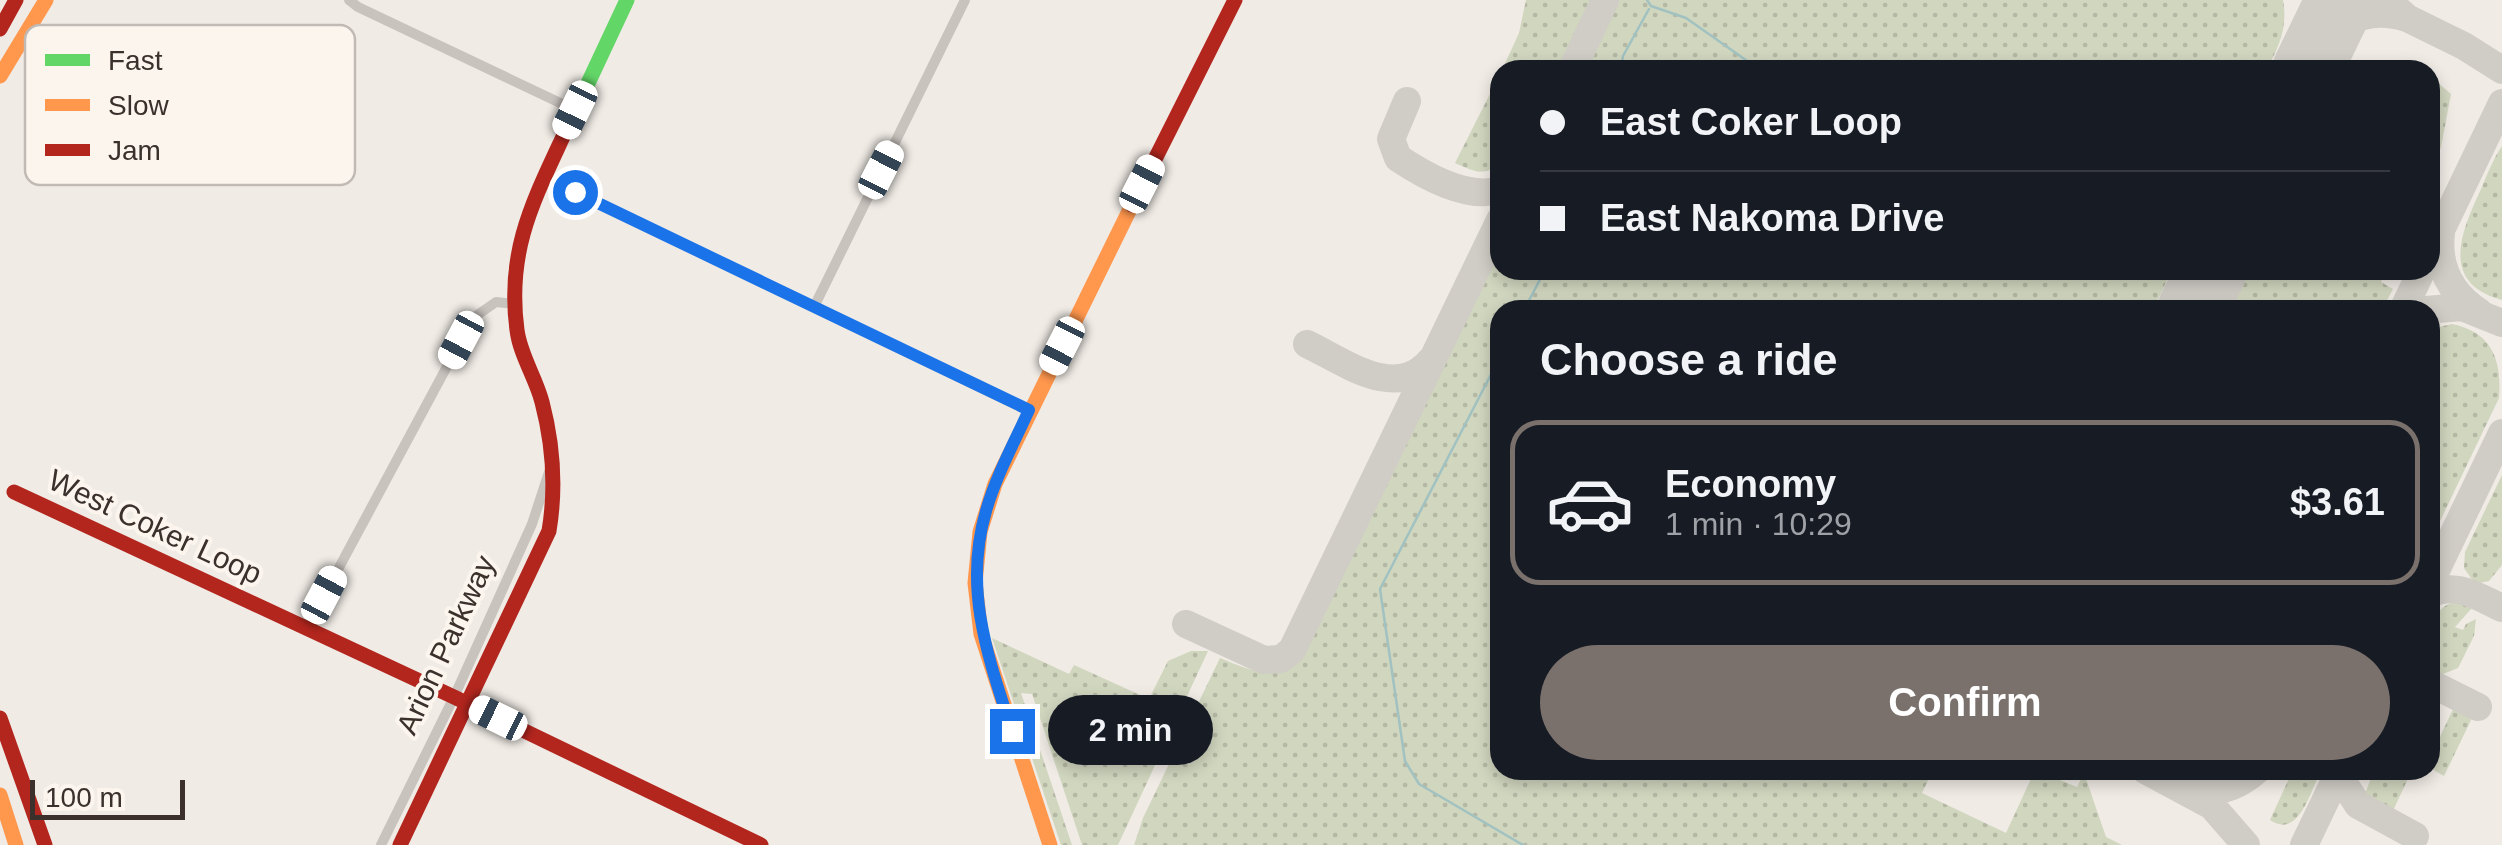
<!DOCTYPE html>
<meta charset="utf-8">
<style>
body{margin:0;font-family:Arial,sans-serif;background:#20242c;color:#f1f3f6;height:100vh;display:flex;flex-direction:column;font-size:38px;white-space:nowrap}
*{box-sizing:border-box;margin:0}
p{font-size:32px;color:#9ea1a6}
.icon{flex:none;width:55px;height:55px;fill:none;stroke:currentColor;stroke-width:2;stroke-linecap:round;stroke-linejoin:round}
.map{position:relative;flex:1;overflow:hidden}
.drawer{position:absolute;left:1490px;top:300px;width:950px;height:480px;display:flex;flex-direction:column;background:#171b24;border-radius:30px;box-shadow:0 5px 15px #0003}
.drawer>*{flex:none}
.top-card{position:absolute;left:1490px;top:60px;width:950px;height:220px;border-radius:30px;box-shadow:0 5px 15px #0003;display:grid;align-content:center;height:220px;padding:0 50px;background:#171b24}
.scale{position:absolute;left:30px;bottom:25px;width:155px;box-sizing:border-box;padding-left:10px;border:5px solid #3b302b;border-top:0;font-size:28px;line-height:35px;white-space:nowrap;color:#3b302b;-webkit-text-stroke:8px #fbf5ee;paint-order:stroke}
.end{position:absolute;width:45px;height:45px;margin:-22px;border:12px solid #1a73e8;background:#fff;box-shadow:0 0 0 5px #fff}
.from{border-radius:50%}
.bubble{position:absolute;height:70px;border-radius:35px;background:#171b24;box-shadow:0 5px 15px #0003;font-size:32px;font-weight:700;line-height:70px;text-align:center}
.car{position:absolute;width:30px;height:60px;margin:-30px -15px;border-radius:12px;box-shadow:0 0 8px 2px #0007;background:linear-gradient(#fff 24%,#345 0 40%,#fff 0 76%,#345 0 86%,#fff 0)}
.top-card b{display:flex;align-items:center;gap:35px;height:95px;font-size:38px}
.top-card b+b{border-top:2px solid #363941}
.top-card i{width:25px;height:25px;background:#f1f3f6}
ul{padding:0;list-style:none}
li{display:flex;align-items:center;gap:30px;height:165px;margin:0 20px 15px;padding:0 30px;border:5px solid #363941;border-radius:30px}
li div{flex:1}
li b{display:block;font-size:38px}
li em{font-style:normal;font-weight:700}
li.selected{border-color:#7a716c}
li>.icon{width:90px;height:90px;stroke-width:1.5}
h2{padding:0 50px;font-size:45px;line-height:120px}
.button{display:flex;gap:20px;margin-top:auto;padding:20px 50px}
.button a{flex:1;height:115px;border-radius:60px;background:#7a716c;color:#fff;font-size:40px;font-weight:700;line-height:115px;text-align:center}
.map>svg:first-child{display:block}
.grass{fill:url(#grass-dots)}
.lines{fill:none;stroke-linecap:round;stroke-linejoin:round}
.stream{stroke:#a1c2c1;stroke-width:2.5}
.taxiway{stroke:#d0ccc6;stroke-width:28}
.runway{stroke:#d0ccc6;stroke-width:70}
.street{stroke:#c9c3be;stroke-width:10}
.fast{stroke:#63d668;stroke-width:15}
.slow{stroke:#ff974d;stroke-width:15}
.jam{stroke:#b3261e;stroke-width:15}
.route{stroke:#1a73e8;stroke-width:12}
.labels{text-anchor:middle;stroke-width:8;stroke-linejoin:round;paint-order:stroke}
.street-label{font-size:30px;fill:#3b302b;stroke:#fbf5ee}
.key{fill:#fbf5ee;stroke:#c1bab4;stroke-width:2.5}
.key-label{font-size:28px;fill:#3b302b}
</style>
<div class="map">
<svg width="2502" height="845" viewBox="0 0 2502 845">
<defs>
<pattern id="grass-dots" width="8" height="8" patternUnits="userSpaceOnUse" patternTransform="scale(2.5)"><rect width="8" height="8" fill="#d1d6bf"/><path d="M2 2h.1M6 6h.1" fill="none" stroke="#b4b8a4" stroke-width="1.8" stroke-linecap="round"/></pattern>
</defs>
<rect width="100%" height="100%" fill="#f0ebe5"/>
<path class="grass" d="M1526,0H1592L1559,70H1502L1519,33Z
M1619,0H2283C2288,28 2279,45 2267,70H1585Z
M1500,74V164C1483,177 1473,171 1455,163Z
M2430,76L2451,94L2441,147L2430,171Z
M2502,146V300C2438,283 2462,230 2481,189C2487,175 2493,159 2502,146Z
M1500,248V270H2172L2153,310H1500V770H1933L1922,793L2006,833L2035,770L2077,787L2084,773L2106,837L2122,845H1134L1143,818L1220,658C1255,672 1272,682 1304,655Z
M2250,270H2386L2381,282L2393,289L2382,310H2230Z
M2452,324C2492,332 2502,360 2499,398L2430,542V329Z
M2502,475V565L2489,581L2475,584L2464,568L2465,552Z
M2458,601L2472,608L2455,627L2463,630L2466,624L2476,619L2474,636L2458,668L2438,676L2430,673C2430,643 2423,609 2458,601Z
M992,638L1069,674L1074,665L1149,699L1168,661L1191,651H1208L1118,845H1082L1032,694L1021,693L1072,845H1061Z
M2454,707L2473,716L2444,776L2430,768V758Z
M2293,770H2321C2311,790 2299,840 2270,820Z
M2374,770H2412L2391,815L2363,799Z"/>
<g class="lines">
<path class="stream" d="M1647,0L1651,6L1686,18L1760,70
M1621,70L1623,56L1649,9
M1524,310L1545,270
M1500,357L1380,589L1405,761L1419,784L1523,845"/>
<path class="taxiway" d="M2387,0L2407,18L2464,46L2502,70
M2316,52C2338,20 2368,6 2407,18
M1572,70L1605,0
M1407,101L1391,139L1398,158C1425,176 1468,200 1500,190
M2441,233C2437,267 2450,293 2479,312
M2430,253L2502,103
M2403,310L2422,270
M2426,310L2462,307L2502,323
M1307,344C1345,362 1396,402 1431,360
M2430,583L2502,433
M2430,594C2456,581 2478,597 2502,608
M1186,624L1264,660L1281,659L1292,650L1500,220
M2430,683L2478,707
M2145,770L2212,806L2246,845
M2338,774L2358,805L2415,836
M2185,789C2213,795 2236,789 2257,770
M2304,845L2340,770"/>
<path class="runway" d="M2307,70L2341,0
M2192,310L2212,270"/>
<path class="street" d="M349,0L358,7L575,110
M543,177L1029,411
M814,307L965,0
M306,629L473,318L496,302L514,304
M381,845L454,697L532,524L549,472"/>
<path class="fast" d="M568,126L627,0"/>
<path class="slow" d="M0,76L46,0
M0,795L16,845
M1050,845L981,634L975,583L980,532L995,484L1132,205"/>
<path class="jam" d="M0,29L16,0
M1132,205L1235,0
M14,492L454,697L761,845
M0,718L45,845
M400,845L549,531C556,489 553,444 542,402C536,378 520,355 517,330C506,248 535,198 568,126"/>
</g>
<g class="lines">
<path class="route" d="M575,192L1029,410C1014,443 996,476 986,511C963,589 988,657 1012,731"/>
</g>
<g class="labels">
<g class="street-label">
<text transform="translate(155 527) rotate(25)" y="10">West Coker Loop</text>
<text transform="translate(446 645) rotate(-65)" y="10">Arion Parkway</text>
</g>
</g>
<rect x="25" y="25" width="330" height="160" rx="15" class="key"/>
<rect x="45" y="54" width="45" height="12" fill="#63d668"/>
<rect x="45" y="99" width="45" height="12" fill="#ff974d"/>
<rect x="45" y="144" width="45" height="12" fill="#b3261e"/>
<g class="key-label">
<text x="108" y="70">Fast</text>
<text x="108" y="115">Slow</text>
<text x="108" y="160">Jam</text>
</g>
</svg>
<div class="scale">100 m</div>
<i class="end from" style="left:575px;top:192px"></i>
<i class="end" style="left:1012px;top:731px"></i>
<div class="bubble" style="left:1048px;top:695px;width:165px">2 min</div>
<i class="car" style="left:575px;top:110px;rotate:206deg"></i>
<i class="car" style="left:881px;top:170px;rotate:27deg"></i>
<i class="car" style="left:1142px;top:184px;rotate:27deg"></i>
<i class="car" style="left:461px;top:340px;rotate:208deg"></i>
<i class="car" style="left:1062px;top:346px;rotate:207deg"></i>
<i class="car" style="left:324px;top:595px;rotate:28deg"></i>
<i class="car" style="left:498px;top:718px;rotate:296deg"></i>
<div class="top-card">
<b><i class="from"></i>East Coker Loop</b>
<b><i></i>East Nakoma Drive</b>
</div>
<section class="drawer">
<h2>Choose a ride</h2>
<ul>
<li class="selected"><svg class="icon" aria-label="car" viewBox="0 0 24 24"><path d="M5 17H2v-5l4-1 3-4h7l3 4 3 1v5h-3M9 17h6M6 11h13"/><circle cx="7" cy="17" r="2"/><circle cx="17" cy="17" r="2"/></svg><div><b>Economy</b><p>1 min · 10:29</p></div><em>$3.61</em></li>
</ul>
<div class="button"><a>Confirm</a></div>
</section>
</div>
